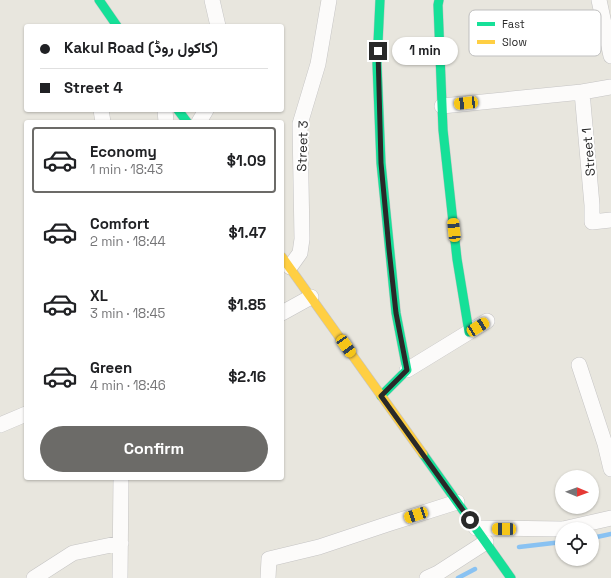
<!DOCTYPE html>
<meta charset="utf-8">
<style>
body{margin:0;font-family:"Space Grotesk",Vazirmatn,sans-serif;background:#f2f2f2;color:#202124;height:100vh;display:flex;flex-direction:column;font-size:15px;white-space:nowrap}
*{box-sizing:border-box;margin:0}
p{font-size:13px;color:#757577}
.icon{flex:none;width:22px;height:22px;fill:none;stroke:currentColor;stroke-width:2;stroke-linecap:round;stroke-linejoin:round}
.map{position:relative;flex:1;overflow:hidden}
.panel{position:absolute;left:24px;top:120px;width:260px;height:360px;display:flex;flex-direction:column;background:#fff;border-radius:4px;box-shadow:0 1px 3px #0004}
.panel>*{flex:none}
.guide{position:absolute;left:24px;top:24px;width:260px;height:88px;border-radius:4px;box-shadow:0 1px 3px #0004;display:grid;align-content:center;height:88px;padding:0 16px;background:#fff}
.needle{width:26px;rotate:91deg}
.fabs{position:absolute;left:555px;top:470px;display:grid;gap:8px}
.fabs a{display:grid;place-items:center;width:44px;height:44px;border-radius:50%;background:#fff;box-shadow:0 1px 3px #0004;font-size:20px}
.end{position:absolute;width:18px;height:18px;margin:-9px;border:5px solid #292929;background:#fff;box-shadow:0 0 0 2px #fff}
.from{border-radius:50%}
.bubble{position:absolute;height:28px;border-radius:14px;background:#fff;box-shadow:0 1px 3px #0004;font-size:13px;font-weight:700;line-height:28px;text-align:center}
.car{position:absolute;width:12px;height:24px;margin:-12px -6px;border-radius:5px;box-shadow:0 0 3px 1px #0007;background:linear-gradient(#f5c518 24%,#345 0 40%,#f5c518 0 76%,#345 0 86%,#f5c518 0)}
.guide b{display:flex;align-items:center;gap:14px;height:38px;font-size:15px}
.guide b+b{border-top:1px solid #e0e0e0}
.guide i{width:10px;height:10px;background:#202124}
ul{padding:7px 0 0;list-style:none}
li{display:flex;align-items:center;gap:12px;height:66px;margin:0 8px 6px;padding:0 8px;border:2px solid transparent;border-radius:4px}
li div{flex:1}
li b{display:block;font-size:15px}
li em{font-style:normal;font-weight:700}
li.on{border-color:#6c6b68}
li>.icon{width:36px;height:36px;stroke-width:1.5}
.primary-button{display:flex;gap:8px;margin-top:auto;padding:8px 16px}
.primary-button a{flex:1;height:46px;border-radius:24px;background:#6c6b68;color:#fff;font-size:16px;font-weight:700;line-height:46px;text-align:center}
.map>svg:first-child{display:block}
.lines{fill:none;stroke-linecap:round;stroke-linejoin:round}
.stream{stroke:#89c2f2;stroke-width:4.5}
.street-casing{stroke:#c5c4c4;stroke-width:16}
.fast-casing{stroke:#c5c4c4;stroke-width:10}
.slow-casing{stroke:#c5c4c4;stroke-width:10}
.street{stroke:#fcfbfa;stroke-width:15}
.fast{stroke:#16e098;stroke-width:9}
.slow{stroke:#ffcf43;stroke-width:9}
.route{stroke:#292929;stroke-width:5}
.labels{text-anchor:middle;stroke-width:4;stroke-linejoin:round;paint-order:stroke}
.street-label{font-size:13px;fill:#292929;stroke:#fff}
.key{fill:#fff;stroke:#bfbfbf;stroke-width:1}
.key-label{font-size:11px;fill:#292929}
</style>
<div class="map">
<svg width="611" height="578" viewBox="0 0 611 578">
<rect width="100%" height="100%" fill="#e8e6de"/>
<g class="lines">
<path class="stream" d="M592,538L611,534
M519,547L562,542
M458,578L475,569"/>
<defs>
<path id="street" d="M212,0L218,26
M599,0L611,56
M611,87L582,92L592,205V222L611,220
M442,106L582,92
M101,110L103,122
M165,110L166,122
M199,122L206,110
M290,267L300,253L302,239L300,124L318,64L329,0
M282,313L311,297
M579,365L605,444L611,469
M407,370L487,321
M0,425L26,414
M476,528L562,529
M563,529L611,518
M34,578L73,553L121,543
M120,578L121,478
M268,578L269,559L319,547L388,524L457,502
M427,578L438,573L486,542"/>
<path id="fast" d="M99,0L117,26
M380,0L377,64L381,163L396,313L407,370L381,396
M439,0L438,5L443,130L457,259L469,332
M178,110L187,122
M423,454L511,578"/>
<path id="slow" d="M282,257L423,454"/>
</defs>
<use href="#street" class="street-casing"/>
<use href="#fast" class="fast-casing"/>
<use href="#slow" class="slow-casing"/>
<use href="#street" class="street"/>
<use href="#fast" class="fast"/>
<use href="#slow" class="slow"/>
</g>
<g class="lines">
<path class="route" d="M378,51L381,163L389,249L396,313L407,370L381,396L470,520"/>
</g>
<g class="labels">
<g class="street-label">
<text transform="translate(302 146) rotate(-88)" y="5">Street 3</text>
<text transform="translate(588 152) rotate(-95)" y="5">Street 1</text>
</g>
</g>
<rect x="469" y="10" width="132" height="46" rx="6" class="key"/>
<rect x="477" y="22" width="18" height="4" fill="#16e098"/>
<rect x="477" y="40" width="18" height="4" fill="#ffcf43"/>
<g class="key-label">
<text x="502" y="28">Fast</text>
<text x="502" y="46">Slow</text>
</g>
</svg>
<div class="fabs">
<a><svg class="needle" viewBox="-14 -14 28 28"><path d="M0-13l5 13h-10z" fill="#e53935"/><path d="M0 13l5-13h-10z" fill="#757577"/></svg></a>
<a><svg class="icon" aria-label="locate" viewBox="0 0 24 24"><circle cx="12" cy="12" r="6"/><path d="M12 2v4M12 18v4M2 12h4M18 12h4"/></svg></a>
</div>
<i class="end from" style="left:470px;top:520px"></i>
<i class="end" style="left:378px;top:51px"></i>
<div class="bubble" style="left:392px;top:37px;width:66px">1 min</div>
<i class="car" style="left:466px;top:103px;rotate:264deg"></i>
<i class="car" style="left:454px;top:230px;rotate:354deg"></i>
<i class="car" style="left:478px;top:327px;rotate:58deg"></i>
<i class="car" style="left:346px;top:346px;rotate:145deg"></i>
<i class="car" style="left:416px;top:515px;rotate:252deg"></i>
<i class="car" style="left:504px;top:529px;rotate:271deg"></i>
<div class="guide">
<b><i class="from"></i>Kakul Road (کاکول روڈ)</b>
<b><i></i>Street 4</b>
</div>
<section class="panel">
<ul>
<li class="on"><svg class="icon" aria-label="car" viewBox="0 0 24 24"><path d="M5 17H2v-5l4-1 3-4h7l3 4 3 1v5h-3M9 17h6M6 11h13"/><circle cx="7" cy="17" r="2"/><circle cx="17" cy="17" r="2"/></svg><div><b>Economy</b><p>1 min · 18:43</p></div><em>$1.09</em></li>
<li><svg class="icon" aria-label="car" viewBox="0 0 24 24"><path d="M5 17H2v-5l4-1 3-4h7l3 4 3 1v5h-3M9 17h6M6 11h13"/><circle cx="7" cy="17" r="2"/><circle cx="17" cy="17" r="2"/></svg><div><b>Comfort</b><p>2 min · 18:44</p></div><em>$1.47</em></li>
<li><svg class="icon" aria-label="car" viewBox="0 0 24 24"><path d="M5 17H2v-5l4-1 3-4h7l3 4 3 1v5h-3M9 17h6M6 11h13"/><circle cx="7" cy="17" r="2"/><circle cx="17" cy="17" r="2"/></svg><div><b>XL</b><p>3 min · 18:45</p></div><em>$1.85</em></li>
<li><svg class="icon" aria-label="car" viewBox="0 0 24 24"><path d="M5 17H2v-5l4-1 3-4h7l3 4 3 1v5h-3M9 17h6M6 11h13"/><circle cx="7" cy="17" r="2"/><circle cx="17" cy="17" r="2"/></svg><div><b>Green</b><p>4 min · 18:46</p></div><em>$2.16</em></li>
</ul>
<div class="primary-button"><a>Confirm</a></div>
</section>
</div>
